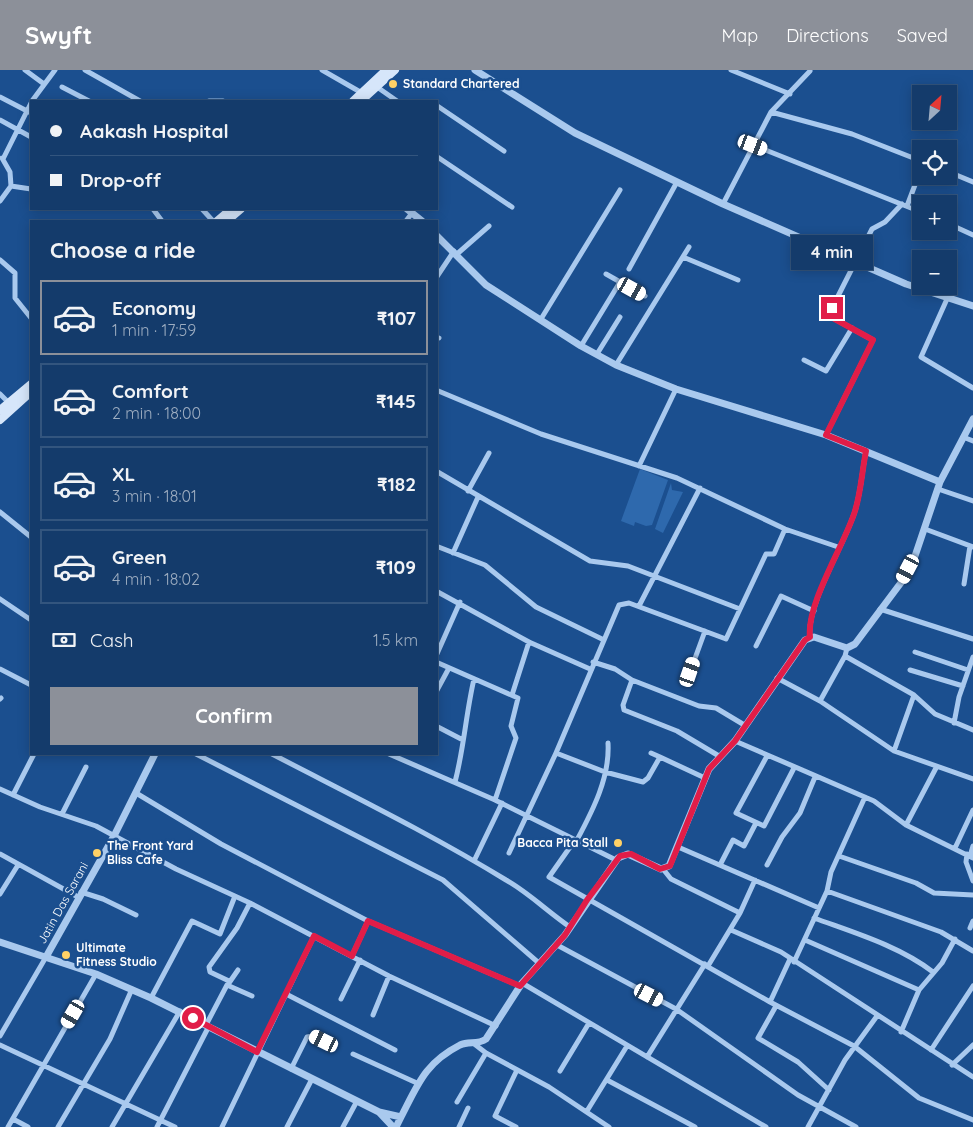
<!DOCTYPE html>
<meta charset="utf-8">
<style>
body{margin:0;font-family:Quicksand,sans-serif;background:#214673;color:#f1f3f6;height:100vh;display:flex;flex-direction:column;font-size:19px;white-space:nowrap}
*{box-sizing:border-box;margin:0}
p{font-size:16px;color:#9dadc1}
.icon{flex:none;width:28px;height:28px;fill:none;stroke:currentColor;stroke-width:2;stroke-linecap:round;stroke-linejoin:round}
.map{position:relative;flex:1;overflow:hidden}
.details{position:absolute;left:30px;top:150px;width:408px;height:535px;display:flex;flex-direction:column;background:#143b6b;border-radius:0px;box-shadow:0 2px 12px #0003,0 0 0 1px #33557e}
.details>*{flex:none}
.top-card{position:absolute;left:30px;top:30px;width:408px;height:110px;border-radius:0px;box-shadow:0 2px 12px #0003,0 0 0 1px #33557e;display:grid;align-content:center;height:110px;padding:0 20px;background:#143b6b}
.needle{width:32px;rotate:26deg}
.controls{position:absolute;left:912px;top:15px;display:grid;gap:10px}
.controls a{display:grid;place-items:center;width:45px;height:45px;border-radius:0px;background:#143b6b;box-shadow:0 2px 12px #0003,0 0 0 1px #33557e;font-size:25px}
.end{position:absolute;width:22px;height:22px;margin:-11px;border:6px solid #e11d48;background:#fff;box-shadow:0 0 0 2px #fff}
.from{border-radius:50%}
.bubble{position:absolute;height:35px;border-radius:0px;background:#143b6b;box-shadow:0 2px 12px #0003,0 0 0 1px #33557e;font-size:16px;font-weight:800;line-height:35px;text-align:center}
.car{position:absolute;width:15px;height:30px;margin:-15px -8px;border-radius:6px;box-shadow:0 0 4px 1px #0007;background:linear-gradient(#fff 24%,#345 0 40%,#fff 0 76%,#345 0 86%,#fff 0)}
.top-card b{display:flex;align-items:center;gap:18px;height:48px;font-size:19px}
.top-card b+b{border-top:1px solid #33557e}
.top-card i{width:12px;height:12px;background:#f1f3f6}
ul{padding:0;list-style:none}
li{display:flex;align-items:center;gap:15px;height:75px;margin:0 10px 8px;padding:0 10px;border:2px solid #33557e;border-radius:0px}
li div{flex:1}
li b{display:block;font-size:19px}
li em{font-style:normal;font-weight:800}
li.on{border-color:#8c9099}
li>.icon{width:45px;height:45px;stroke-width:1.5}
h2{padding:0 20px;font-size:22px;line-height:60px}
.pay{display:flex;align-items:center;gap:12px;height:55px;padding:0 20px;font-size:19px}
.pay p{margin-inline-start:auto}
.action{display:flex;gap:10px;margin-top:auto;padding:10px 20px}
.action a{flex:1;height:58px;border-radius:0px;background:#8c9099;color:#fff;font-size:20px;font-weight:800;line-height:58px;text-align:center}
header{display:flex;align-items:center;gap:30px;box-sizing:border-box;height:70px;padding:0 25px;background:#8c9099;color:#fff}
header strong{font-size:24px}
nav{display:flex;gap:28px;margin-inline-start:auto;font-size:18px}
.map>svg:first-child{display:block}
.green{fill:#2e69ad}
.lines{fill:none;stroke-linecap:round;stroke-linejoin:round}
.minor{stroke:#a9c9ee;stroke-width:5}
.tertiary{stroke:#a9c9ee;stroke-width:7}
.secondary{stroke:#d6e6fa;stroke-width:8}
.route{stroke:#e11d48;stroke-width:6}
.poi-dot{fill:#ffd166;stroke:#1b4f8f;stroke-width:2}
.labels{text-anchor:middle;stroke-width:5;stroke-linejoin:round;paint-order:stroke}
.poi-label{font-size:12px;font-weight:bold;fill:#fff;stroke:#1b4f8f;text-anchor:start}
.street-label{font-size:12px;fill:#fff;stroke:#1b4f8f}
</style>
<header>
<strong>Swyft</strong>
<nav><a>Map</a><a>Directions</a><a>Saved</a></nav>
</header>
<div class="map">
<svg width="973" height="1057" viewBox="0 0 973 1057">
<rect width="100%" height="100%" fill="#1b4f8f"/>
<path class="green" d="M640,399L668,410L652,455L646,456L635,452L634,456L621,451Z
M671,413L672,420L683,422L663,463L655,459Z"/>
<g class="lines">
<path class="minor" d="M25,0L44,14
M85,0L140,31
M322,0L362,23
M731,0L790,24
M62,17L89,31
M377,17L397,31
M0,27L31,43
M32,31L55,0
M209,31H223
M436,35L504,81
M771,42L810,1
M0,50L31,67
M753,75L921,142
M436,86L512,137
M3,89L31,33
M949,102L973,112
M11,116L31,119
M0,131L11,116L10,102L2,88
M723,134L771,42L852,64L921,91
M907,136L921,99
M153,139L162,151
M202,139L213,151
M406,151L412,143
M949,154L973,165
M457,184L489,156
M683,187L738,210
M0,190L15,203V228L31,248
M629,199L677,112
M606,204L645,226
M436,208L454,181
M947,229L921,287L973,318
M541,249L620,120
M436,267L439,268
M581,276L620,212
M597,284L620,247
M804,290L826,301L852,258
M616,295L689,177
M436,320L541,364L677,408L785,459L838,477
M0,324L8,332
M826,365L873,270L833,248L831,240L872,159L885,152L902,134
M963,367L973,371
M639,396L676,319
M436,401L590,491L628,496L740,539
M938,419L973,431
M468,421L489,383
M0,442L31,467
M925,459L973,477
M436,476L485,495L536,537L604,570
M453,483L478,427
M964,514L970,476
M436,521L529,572L590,599
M0,529L31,550
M639,536L700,418
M880,539L973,569
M810,567C806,535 845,474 855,441C861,422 862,401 866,381
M756,576L781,526L814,541
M915,582L968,600
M436,586L460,532
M845,586L914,625L935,644L973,660
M436,592L518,628L511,656L516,668L495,730
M593,592L615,599L632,610L699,636L716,638L746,656
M0,599L31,615
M910,600L963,616
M690,602L705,561
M777,608L820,631L894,681L973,709
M632,610L623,635L624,640L677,661L719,686
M436,622L449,598
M512,625L529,572
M0,629L1,628
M820,631L845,586L847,578
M954,653L959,627L973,587
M436,656L463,670
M735,671L874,731L906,755L973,788
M894,681L914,625
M556,683L605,702L643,712L648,708L660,687L705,708
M651,683L660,687
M196,684L443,810L540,894
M272,684C351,725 431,764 506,810C529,823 548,842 570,857
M389,684L495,730L616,790
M767,686L736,743L764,756L794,698
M455,712C464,678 466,643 474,609
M0,719L40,737L96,756L176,799L250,833L389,906L496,956
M136,723L221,774L368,851L520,916
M13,725L34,684
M62,744L86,697
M906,755L936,698
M575,770L549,807L770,932L854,976L919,1028L973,1050
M577,770C593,740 610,707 608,673
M678,777L819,838
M955,778L973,740
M509,783L556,683L619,535L629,533L726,569L766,484H774L785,459
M0,784L78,827
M967,784L966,792L973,811
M839,786L916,813L934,823L973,825
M970,786L973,776
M474,791L502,733
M720,795L733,770L744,776L756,753
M767,795L782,767L800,743L815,707
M663,799L671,809L740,843L708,896
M827,821L941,862L973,881
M81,822L103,829L136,845
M0,824L18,795
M740,843L755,810
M814,848C855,863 899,876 933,902
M970,858L973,851
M731,860L781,882L973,1007
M805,870L919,920
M557,875L676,939L798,1025L856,1057
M352,886L368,851
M794,892L827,821L831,802L865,727
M229,911L210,902L209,897L237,858L250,833
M229,913L238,900
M522,913L766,1057
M286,924L395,980
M151,928L192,851L220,864L235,826
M341,929L360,890
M770,932L790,889
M776,936L758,968L798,992L829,1020
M373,945L389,906
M206,955L227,915L252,926
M901,962L919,920L942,893L955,869
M0,966L46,887
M473,973L486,983L549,1017L609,1057
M0,975L175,1057
M931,980L973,916
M353,984L419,1014
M647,987L705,894
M952,995L973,975
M291,999L307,967L313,966L334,975
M560,1001L589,953
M607,1010L695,1057
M457,1032L486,983
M587,1041L627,976
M13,1049L28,1057
M8,1057L96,904
M58,1057L110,969L132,919
M112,1057L180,941
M157,1057L209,956
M222,1057L314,866
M287,1057L312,1009
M343,1057L357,1031
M459,1057L468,1038
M516,1057L495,1046L517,1000
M808,1057L845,990L877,946"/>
<path class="tertiary" d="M475,0L575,63L723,134L906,214L973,236
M407,139L422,151
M436,165L486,215L581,276L616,295L676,319L826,365L940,412
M0,872L96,904L151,928L379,1042L401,1047L396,1057
M46,887L114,766L155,684
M379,1042L393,1057
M401,1047C418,1014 425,993 460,975C469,971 478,975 486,969L522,913L565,865L618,788L628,784L661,799L669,796L709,699L735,671L805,570L814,567L847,578L855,574L903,510L914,489L940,412L973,349"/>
<path class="secondary" d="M353,31L386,0
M361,31L395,0
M217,151L231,139
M227,151L241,139
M0,340L31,314
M0,350L31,322"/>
</g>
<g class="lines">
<path class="route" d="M193,948L257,982L314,866L352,886L368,851L520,916L565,865L587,830L620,786L631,784L660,799L670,796L709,699L735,671L805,570L810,567C806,534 845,474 855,441C861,422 862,401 866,381L826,365L873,270L833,248L831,242L832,238"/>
</g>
<g class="poi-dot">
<circle cx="393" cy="14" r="5"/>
<circle cx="618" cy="773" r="5"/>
<circle cx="97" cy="783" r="5"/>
<circle cx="66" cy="885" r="5"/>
</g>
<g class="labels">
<g class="poi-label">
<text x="403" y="18">Standard Chartered</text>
<text x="608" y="777" text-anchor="end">Bacca Pita Stall</text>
<text x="107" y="780">The Front Yard<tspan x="107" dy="14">Bliss Cafe</tspan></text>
<text x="76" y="882">Ultimate<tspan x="76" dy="14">Fitness Studio</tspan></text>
</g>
<g class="street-label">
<text transform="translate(63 833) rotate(-61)" y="4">Jatin Das Sarani</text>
</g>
</g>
</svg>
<div class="controls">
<a><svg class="needle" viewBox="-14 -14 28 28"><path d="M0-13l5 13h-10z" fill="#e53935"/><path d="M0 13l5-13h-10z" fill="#9dadc1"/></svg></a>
<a><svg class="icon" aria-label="locate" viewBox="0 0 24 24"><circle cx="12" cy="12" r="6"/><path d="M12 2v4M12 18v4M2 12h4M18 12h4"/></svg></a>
<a>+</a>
<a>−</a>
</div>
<i class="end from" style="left:193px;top:948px"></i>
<i class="end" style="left:832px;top:238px"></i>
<div class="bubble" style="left:791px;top:165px;width:82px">4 min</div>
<i class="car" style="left:753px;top:75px;rotate:111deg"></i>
<i class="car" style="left:632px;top:219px;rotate:119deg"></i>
<i class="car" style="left:908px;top:499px;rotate:208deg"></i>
<i class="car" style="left:690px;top:602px;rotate:19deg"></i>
<i class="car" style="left:649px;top:925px;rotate:117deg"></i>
<i class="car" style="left:73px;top:944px;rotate:210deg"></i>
<i class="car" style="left:324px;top:971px;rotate:296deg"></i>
<div class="top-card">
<b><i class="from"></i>Aakash Hospital</b>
<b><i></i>Drop-off</b>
</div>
<section class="details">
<h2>Choose a ride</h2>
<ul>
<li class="on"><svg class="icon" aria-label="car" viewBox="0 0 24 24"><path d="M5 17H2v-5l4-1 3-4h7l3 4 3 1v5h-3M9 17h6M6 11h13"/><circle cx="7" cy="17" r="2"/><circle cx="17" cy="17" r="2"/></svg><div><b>Economy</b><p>1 min · 17:59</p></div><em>₹107</em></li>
<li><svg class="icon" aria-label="car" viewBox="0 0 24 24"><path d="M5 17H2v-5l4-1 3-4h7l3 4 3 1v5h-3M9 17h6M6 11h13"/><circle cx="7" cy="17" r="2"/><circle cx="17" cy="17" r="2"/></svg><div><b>Comfort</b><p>2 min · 18:00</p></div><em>₹145</em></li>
<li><svg class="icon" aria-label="car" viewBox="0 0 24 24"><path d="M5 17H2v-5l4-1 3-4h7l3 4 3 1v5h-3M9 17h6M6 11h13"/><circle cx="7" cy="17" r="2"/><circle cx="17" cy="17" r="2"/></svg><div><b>XL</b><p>3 min · 18:01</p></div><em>₹182</em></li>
<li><svg class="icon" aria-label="car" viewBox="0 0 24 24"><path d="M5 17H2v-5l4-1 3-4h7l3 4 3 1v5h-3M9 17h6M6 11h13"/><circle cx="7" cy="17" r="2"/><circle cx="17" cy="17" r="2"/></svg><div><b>Green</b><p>4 min · 18:02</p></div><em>₹109</em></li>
</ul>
<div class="pay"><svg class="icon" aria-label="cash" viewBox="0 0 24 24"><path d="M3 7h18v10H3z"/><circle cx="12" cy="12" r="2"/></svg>Cash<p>1.5 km</p></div>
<div class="action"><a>Confirm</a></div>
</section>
</div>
